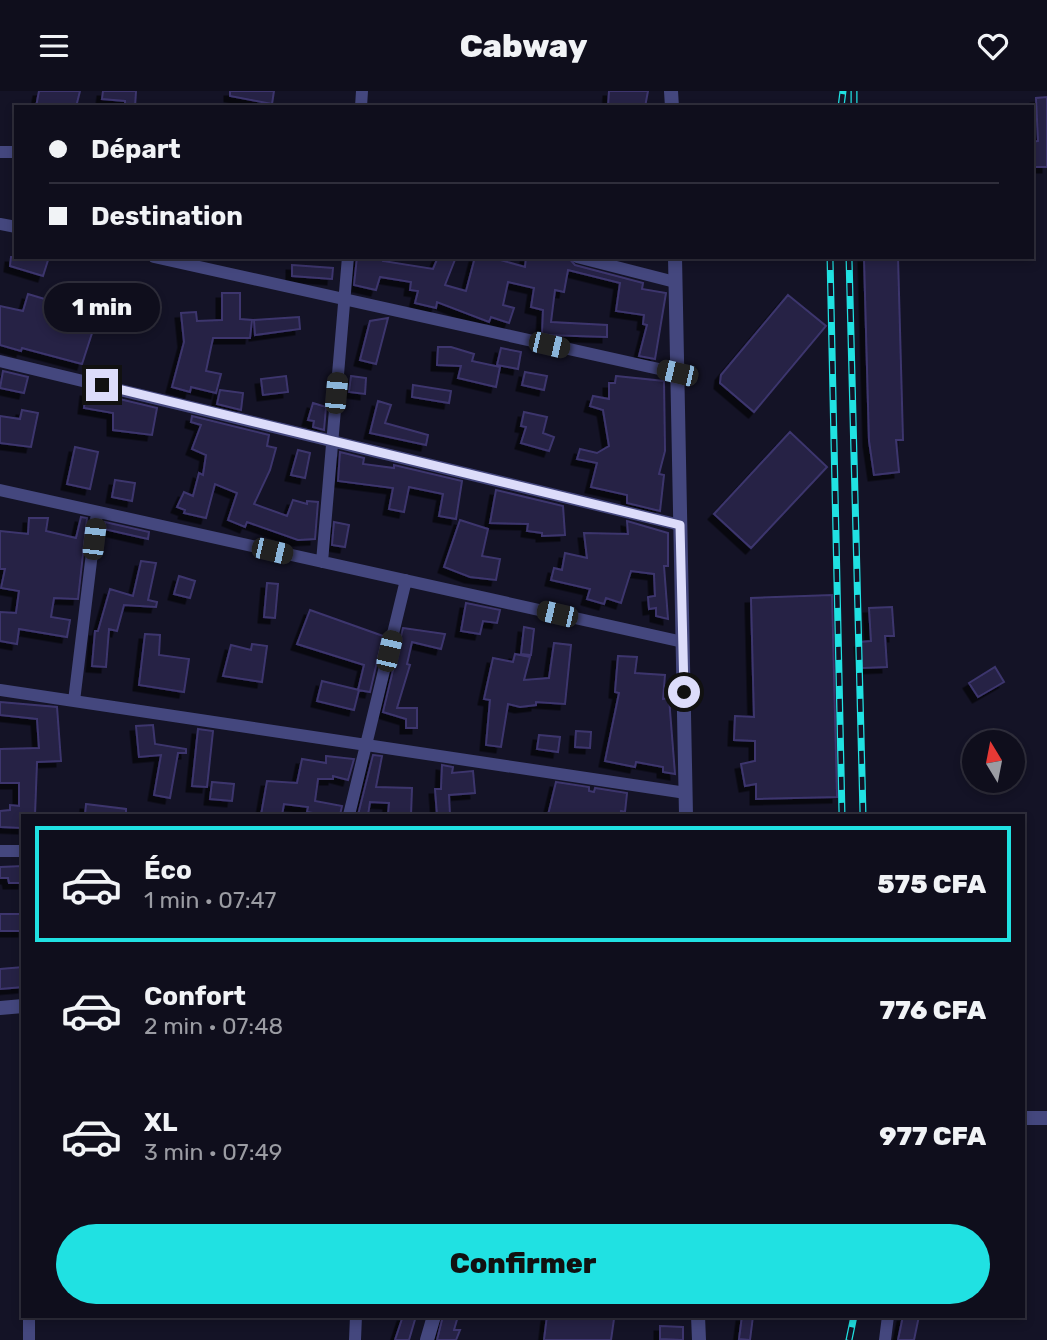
<!DOCTYPE html>
<html lang="fr">
<meta charset="utf-8">
<style>
body{margin:0;font-family:Rubik,sans-serif;background:#181725;color:#f1f3f6;height:100vh;display:flex;flex-direction:column;font-size:26px;white-space:nowrap}
*{box-sizing:border-box;margin:0}
p{font-size:23px;color:#9b9ca3}
.icon{flex:none;width:38px;height:38px;fill:none;stroke:currentColor;stroke-width:2;stroke-linecap:round;stroke-linejoin:round}
.map{position:relative;flex:1;overflow:hidden}
.details{position:absolute;left:21px;top:723px;width:1004px;height:504px;display:flex;flex-direction:column;background:#0f0e1c;border-radius:0px;box-shadow:0 4px 10px #0003,0 0 0 2px #2f2e3b}
.details>*{flex:none}
.top-card{position:absolute;left:14px;top:14px;width:1020px;height:154px;border-radius:0px;box-shadow:0 4px 10px #0003,0 0 0 2px #2f2e3b;display:grid;align-content:center;height:154px;padding:0 35px;background:#0f0e1c}
.needle{width:46px;rotate:350deg}
.buttons{position:absolute;left:962px;top:639px;display:grid;gap:14px}
.buttons a{display:grid;place-items:center;width:63px;height:63px;border-radius:50%;background:#0f0e1c;box-shadow:0 4px 10px #0003,0 0 0 2px #2f2e3b;font-size:35px}
.end{position:absolute;width:32px;height:32px;margin:-16px;border:9px solid #dcdcfa;background:#111;box-shadow:0 0 0 4px #111}
.from{border-radius:50%}
.bubble{position:absolute;height:49px;border-radius:24px;background:#0f0e1c;box-shadow:0 4px 10px #0003,0 0 0 2px #2f2e3b;font-size:23px;font-weight:800;line-height:49px;text-align:center}
.car{position:absolute;width:21px;height:42px;margin:-21px -10px;border-radius:9px;box-shadow:0 0 5px 2px #0007;background:linear-gradient(#222 24%,#8ab4d8 0 40%,#222 0 76%,#8ab4d8 0 86%,#222 0)}
.top-card b{display:flex;align-items:center;gap:24px;height:66px;font-size:26px}
.top-card b+b{border-top:2px solid #2f2e3b}
.top-card i{width:18px;height:18px;background:#f1f3f6}
ul{padding:12px 0 0;list-style:none}
li{display:flex;align-items:center;gap:21px;height:116px;margin:0 14px 10px;padding:0 21px;border:4px solid transparent;border-radius:0px}
li div{flex:1}
li b{display:block;font-size:26px}
li em{font-style:normal;font-weight:800}
li.active{border-color:#20e1e2}
li>.icon{width:63px;height:63px;stroke-width:1.5}
.button{display:flex;gap:14px;margin-top:auto;padding:14px 35px}
.button a{flex:1;height:80px;border-radius:42px;background:#20e1e2;color:#111;font-size:28px;font-weight:800;line-height:80px;text-align:center}
header{display:flex;justify-content:space-between;align-items:center;height:91px;padding:0 35px;background:#0f0e1c;font-size:32px;font-weight:800}
.map>svg:first-child{display:block}
.building{fill:#252144;stroke:#3c366d;stroke-width:2;filter:url(#shadow)}
.lines{fill:none;stroke-linecap:round;stroke-linejoin:round}
.minor{stroke:#44477e;stroke-width:12}
.tertiary{stroke:#44477e;stroke-width:14}
.rail-casing{stroke:#20e1e2;stroke-width:7}
.rail{stroke:#141326;stroke-width:4.5;stroke-dasharray:13;stroke-linecap:butt}
.route{stroke:#dcdcfa;stroke-width:9}
</style>
<header><svg class="icon" aria-label="menu" viewBox="0 0 24 24"><path d="M4 6h16M4 12h16M4 18h16"/></svg>Cabway<svg class="icon" aria-label="heart" viewBox="0 0 24 24"><path d="M12 20l-8-8c-3-5 5-10 8-4 3-6 11-1 8 4z"/></svg></header>
<div class="map">
<svg width="1047" height="1249" viewBox="0 0 1047 1249">
<defs>
<filter id="shadow"><feDropShadow dx="-5.5" dy="5.5" stdDeviation="0" flood-color="#0009"/></filter>
</defs>
<rect width="100%" height="100%" fill="#141326"/>
<path class="building" d="M39,0H80L76,16H36Z
M103,0H136L135,16H125V10L102,8Z
M230,0H274L272,13L230,5Z
M609,0H648L645,16H608Z
M1047,6V76H1032V51L1038,50L1036,7Z
M11,166H49L43,185L10,175Z
M357,166H384L383,170L433,178L438,166H456L445,194L466,200L475,166H490L525,176L526,166H568L575,174L643,192L642,198L666,202L655,268L639,265L647,234L643,233L644,224L616,220L620,192L568,179L564,201L555,199L551,231L607,234V246L545,244L542,243L543,219L531,216L534,197L508,191L503,214L514,217L509,232L491,226L489,231L437,211L436,217L415,212L418,200L410,199L411,191L380,186L376,199L354,194Z
M864,166H898L903,349H896L899,381L874,384L869,350Z
M292,174L333,177L332,188L292,185Z
M86,197L107,202L104,218L92,215L86,234L94,236L82,273L22,257L21,260L0,254V215L23,220L28,203L48,209L50,204L82,212Z
M222,202H240V228L252,229L250,247H213L206,280L221,283L216,302L191,296L190,301L172,296L184,251L181,222L196,221L197,230L222,229Z
M788,204L826,235L754,321L720,292L721,284Z
M299,226L300,238L255,244L254,229Z
M388,227L376,273L360,269L370,230Z
M438,256H451L474,263L472,270L500,276L496,296L458,287L461,275L437,274Z
M501,257L521,261L518,278L497,274Z
M3,280L28,286L24,302L0,297Z
M525,281L547,285L544,299L522,294Z
M286,285L288,301L263,304L261,288Z
M351,285L366,287L365,303L349,301Z
M616,285L664,290L665,360L659,383L664,384L660,420L627,412V404L591,396L597,372L577,368L580,358L597,362L609,355L603,319L590,315L593,305L609,308V292H615Z
M413,294L451,300L449,312L412,306Z
M220,299L243,302L241,319L217,313Z
M86,300L157,317L152,344L113,339V322L84,317Z
M378,310L391,314L385,332L428,344L426,354L370,342Z
M313,312L326,316L324,339L313,336L314,330L308,329Z
M22,319L38,322L31,356L0,352V325L20,328Z
M524,321L547,326L543,342L554,346L549,360L521,352L526,336L521,335Z
M192,325L269,344L267,355L276,357L270,379L254,413L287,425L293,409L307,413V410L318,411L315,448L298,449L247,431L245,436L228,429L237,402L215,393L206,427L184,422L185,419L177,416L184,401L193,405L199,382L203,384L206,364L192,358L201,334L191,331Z
M790,341L827,376L751,457L714,423Z
M75,356L98,361L90,398L67,393Z
M298,359L310,362L305,387L291,384Z
M340,361L364,367L363,373L394,377V374L462,390L456,428L439,425L443,403L409,396L404,421L389,418L393,397L338,390Z
M115,389L135,392L132,410L112,406Z
M496,399L563,415L565,444L542,445V442L527,440L528,433L490,432Z
M81,426L87,427L78,508L54,507L51,526L70,529L67,546L19,538L17,553L0,550V521L16,522L19,500L1,497L5,478H0V440L28,443L29,427H48L46,440L76,447Z
M460,429L488,438L482,465L500,468L496,489L470,486L444,476Z
M627,430L668,442V475H664L668,528L656,525V517L649,518L648,506L655,505L654,483L631,480L621,512L606,507L604,513L587,508L590,498L551,489L554,477L562,479L565,462L587,467L584,442L628,443Z
M105,431L149,441L148,448L104,438Z
M334,431L349,434L345,456L332,454Z
M141,470L156,472L148,509L157,511L156,516L124,514L117,540L109,538L106,576L92,575L95,540H98L110,498L133,505Z
M179,485L195,490L190,507L174,503Z
M267,492L278,493L275,527L264,526Z
M832,504L837,706L756,708V693L745,695L741,673L755,670V650L734,649L735,625L754,626L751,507Z
M466,512L500,519L497,532L483,530L480,543L461,540Z
M892,516L894,545H885L887,576L862,577L860,551L871,550L869,517Z
M310,519L383,545L370,601L358,599L364,574L297,553Z
M524,536L534,538L531,564L521,563Z
M403,537L445,543L441,558L412,551L407,573L410,574L397,617H417V637H406V628L383,621Z
M145,543L160,544L159,564L189,568L184,601L139,594Z
M554,552L571,554L565,613L536,611V614L520,616L508,613L501,656L486,654L490,609L484,608L493,567L513,571L515,563L530,566L524,589L549,587Z
M252,553L267,555L262,591L223,585L231,554L251,559Z
M618,565L637,566L635,582L665,584L663,608L669,607L675,683L663,681V676L636,671L635,676L605,670L619,602L615,601Z
M995,576L1004,591L978,606L969,592Z
M322,590L359,599L354,619L317,610Z
M0,611L57,616L61,670L37,671L35,724H23V737L0,736V720L10,719V714L19,715V692H0V658L39,657L37,628L0,624Z
M153,634L155,653L186,658V662H178L170,707L154,704L161,664L139,666L136,635Z
M198,638L213,640L207,696L192,695Z
M576,640L591,641L590,657L575,656Z
M539,644L560,646L558,661L537,658Z
M373,664L382,665L376,696L412,697L411,724H388L389,712L370,711L368,724H358Z
M326,665L354,668L348,689L333,685V688H318L315,710L342,715L340,724H325L307,721L308,716L284,713L282,724H261L267,690L297,692L302,668L326,672Z
M442,674L453,676L452,682L473,680L475,702L449,704L450,724H437L435,698H441Z
M212,691L234,693L232,710L210,708Z
M556,691L589,696V700L594,701L595,697L627,702L625,721L621,720L620,724H548Z
M86,713L126,718V724H85Z
M23,775V792H9L8,787H0V776Z
M0,823H23V840H0Z
M23,876V896L0,898V878Z
M403,1225H416L409,1249H395Z
M443,1225H458L454,1239H460L456,1249H437Z
M547,1225L614,1228L611,1249H544Z
M742,1225H753L750,1249L739,1248Z
M903,1225H919L914,1249H898Z
M660,1235L683,1236V1249L660,1248Z"/>
<g class="lines">
<path class="minor" d="M361,16L362,0
M0,61H16
M0,133L16,136
M154,166L677,282
M577,166L675,191
M0,270L680,434
M0,399L683,551
M322,471L348,166
M0,599L686,702
M74,610L97,421
M349,724L406,489
M0,760H23
M29,1225V1249
M355,1249L356,1225
M885,1249L888,1225"/>
<path class="tertiary" d="M671,0L672,16
M675,166L686,724
M0,917L23,915
M1024,1027H1047
M698,1225L699,1249
M427,1249L434,1225"/>
<defs>
<path id="rail" d="M854,0V16
M841,16L843,0
M830,166L842,724
M849,166L863,724
M849,1249L854,1225"/>
</defs>
<use href="#rail" class="rail-casing"/>
<use href="#rail" class="rail"/>
</g>
<g class="lines">
<path class="route" d="M102,294L680,434L684,601"/>
</g>
</svg>
<div class="buttons">
<a><svg class="needle" viewBox="-14 -14 28 28"><path d="M0-13l5 13h-10z" fill="#e53935"/><path d="M0 13l5-13h-10z" fill="#9b9ca3"/></svg></a>
</div>
<i class="end from" style="left:684px;top:601px"></i>
<i class="end" style="left:102px;top:294px"></i>
<div class="bubble" style="left:44px;top:192px;width:116px">1 min</div>
<i class="car" style="left:549px;top:254px;rotate:103deg"></i>
<i class="car" style="left:677px;top:282px;rotate:283deg"></i>
<i class="car" style="left:336px;top:302px;rotate:5deg"></i>
<i class="car" style="left:94px;top:448px;rotate:7deg"></i>
<i class="car" style="left:272px;top:460px;rotate:103deg"></i>
<i class="car" style="left:557px;top:523px;rotate:283deg"></i>
<i class="car" style="left:389px;top:560px;rotate:13deg"></i>
<div class="top-card">
<b><i class="from"></i>Départ</b>
<b><i></i>Destination</b>
</div>
<section class="details">
<ul>
<li class="active"><svg class="icon" aria-label="car" viewBox="0 0 24 24"><path d="M5 17H2v-5l4-1 3-4h7l3 4 3 1v5h-3M9 17h6M6 11h13"/><circle cx="7" cy="17" r="2"/><circle cx="17" cy="17" r="2"/></svg><div><b>Éco</b><p>1 min · 07:47</p></div><em>575 CFA</em></li>
<li><svg class="icon" aria-label="car" viewBox="0 0 24 24"><path d="M5 17H2v-5l4-1 3-4h7l3 4 3 1v5h-3M9 17h6M6 11h13"/><circle cx="7" cy="17" r="2"/><circle cx="17" cy="17" r="2"/></svg><div><b>Confort</b><p>2 min · 07:48</p></div><em>776 CFA</em></li>
<li><svg class="icon" aria-label="car" viewBox="0 0 24 24"><path d="M5 17H2v-5l4-1 3-4h7l3 4 3 1v5h-3M9 17h6M6 11h13"/><circle cx="7" cy="17" r="2"/><circle cx="17" cy="17" r="2"/></svg><div><b>XL</b><p>3 min · 07:49</p></div><em>977 CFA</em></li>
</ul>
<div class="button"><a>Confirmer</a></div>
</section>
</div>
